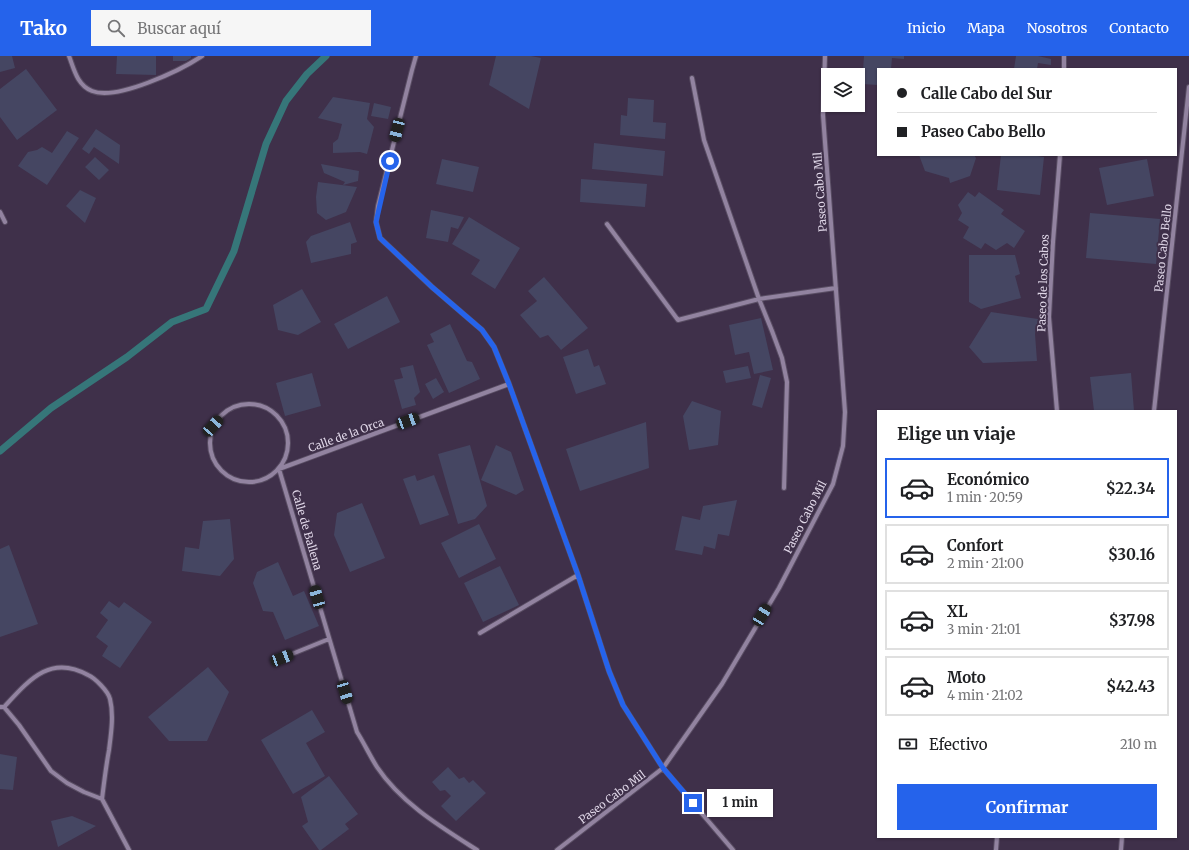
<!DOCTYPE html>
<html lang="es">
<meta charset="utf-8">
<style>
body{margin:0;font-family:Merriweather,serif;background:#f6f6f6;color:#202124;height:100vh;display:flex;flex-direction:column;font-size:15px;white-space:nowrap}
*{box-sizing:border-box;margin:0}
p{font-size:13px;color:#757577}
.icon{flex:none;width:22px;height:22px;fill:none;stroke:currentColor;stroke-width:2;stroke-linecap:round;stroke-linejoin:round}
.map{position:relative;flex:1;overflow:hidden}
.sheet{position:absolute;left:877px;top:354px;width:300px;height:428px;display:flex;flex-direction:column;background:#fff;border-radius:0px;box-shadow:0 1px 3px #0004}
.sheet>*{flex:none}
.top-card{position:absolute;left:877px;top:12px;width:300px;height:88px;border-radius:0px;box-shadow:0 1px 3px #0004;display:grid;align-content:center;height:88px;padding:0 20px;background:#fff}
.controls{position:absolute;left:821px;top:12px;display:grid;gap:8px}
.controls a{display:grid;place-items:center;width:44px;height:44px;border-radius:0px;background:#fff;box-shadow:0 1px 3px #0004;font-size:20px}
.end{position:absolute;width:18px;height:18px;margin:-9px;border:5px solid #2563eb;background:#fff;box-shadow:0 0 0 2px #fff}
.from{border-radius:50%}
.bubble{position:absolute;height:28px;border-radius:0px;background:#fff;box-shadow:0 1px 3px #0004;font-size:13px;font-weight:700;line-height:28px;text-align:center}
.car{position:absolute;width:12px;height:24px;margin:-12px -6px;border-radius:5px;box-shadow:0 0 3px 1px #0007;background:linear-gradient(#222 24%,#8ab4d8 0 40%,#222 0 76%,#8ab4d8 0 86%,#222 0)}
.top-card b{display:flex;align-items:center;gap:14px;height:38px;font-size:15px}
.top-card b+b{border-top:1px solid #e0e0e0}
.top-card i{width:10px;height:10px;background:#202124}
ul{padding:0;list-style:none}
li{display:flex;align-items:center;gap:12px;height:60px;margin:0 8px 6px;padding:0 12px;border:2px solid #e0e0e0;border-radius:0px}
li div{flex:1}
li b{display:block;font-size:15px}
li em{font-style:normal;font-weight:700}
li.selected{border-color:#2563eb}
li>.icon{width:36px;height:36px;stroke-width:1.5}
h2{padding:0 20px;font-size:18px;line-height:48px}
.pay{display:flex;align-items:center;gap:10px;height:44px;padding:0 20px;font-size:15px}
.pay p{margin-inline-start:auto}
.primary-button{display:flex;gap:8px;margin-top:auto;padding:8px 20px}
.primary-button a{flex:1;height:46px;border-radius:0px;background:#2563eb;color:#fff;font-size:16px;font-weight:700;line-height:46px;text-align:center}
header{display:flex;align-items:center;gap:24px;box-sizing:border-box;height:56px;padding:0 20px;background:#2563eb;color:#fff}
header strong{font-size:19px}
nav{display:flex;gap:22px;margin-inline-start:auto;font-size:14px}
.search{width:280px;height:36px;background:#f6f6f6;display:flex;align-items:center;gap:10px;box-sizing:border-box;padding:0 14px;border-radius:0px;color:#757577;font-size:15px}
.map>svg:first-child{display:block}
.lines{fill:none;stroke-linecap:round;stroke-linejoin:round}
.stream{stroke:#367679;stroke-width:7}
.building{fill:#454662}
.street-casing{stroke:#594d63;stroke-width:6}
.street{stroke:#9283a0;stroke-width:4}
.route{stroke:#2563eb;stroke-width:5}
.labels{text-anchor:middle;stroke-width:4;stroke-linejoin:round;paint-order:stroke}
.street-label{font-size:11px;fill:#dfd6e7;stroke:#3f304a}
</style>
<header>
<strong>Tako</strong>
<div class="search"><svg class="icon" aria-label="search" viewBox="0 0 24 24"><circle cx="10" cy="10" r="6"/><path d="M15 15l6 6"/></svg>Buscar aquí</div>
<nav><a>Inicio</a><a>Mapa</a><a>Nosotros</a><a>Contacto</a></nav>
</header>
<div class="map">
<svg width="1189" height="794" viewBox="0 0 1189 794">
<rect width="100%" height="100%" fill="#3f304a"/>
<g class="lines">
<path class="stream" d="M0,395L51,352L127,301L172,266L206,253L234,195L266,88L286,45L307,18L326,0"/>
</g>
<path class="building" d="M0,0H12L15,12L0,16Z
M117,0H156V19L116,18Z
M173,0H191V2L186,5H173Z
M496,0H531L541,2L529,53L489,29Z
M864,0H904V3L892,2L891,13H878V29L862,28Z
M1016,0H1038L1051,3V9L1038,7L1037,13H1014Z
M26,13L57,54L17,84L0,61V33Z
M333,41L370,47L367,63L374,71L367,98L360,96L333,97V87L338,83L342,68L318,62Z
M628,42L654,44L653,66L666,67L665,83L620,79L621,59L627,60Z
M374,47L391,51L388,63L371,60Z
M96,73L120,89L119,108L94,91L89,98L82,93Z
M67,75L79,82L47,129L18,110L28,96L37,94L42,91L52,97Z
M594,87L665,95L663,120L592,113Z
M919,99H974L976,102L970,120L950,127L949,122L925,115Z
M1001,99H1031L1044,101L1040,139L997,134Z
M95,101L109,114L99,124L85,111Z
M442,103L479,111L473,136L436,128Z
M1147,103L1154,140L1107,149L1099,112Z
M321,108L359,115L358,125L343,129L345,126L324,117Z
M581,123L647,128L645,151L580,146Z
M318,126L357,131L346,156L326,164L317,157L316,141Z
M80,134L96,142L85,167L66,150Z
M968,136L975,141L979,136L1004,154L1001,158L1025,175L1014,192L1007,187L996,194L985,187L981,193L963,182L969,171L958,164L962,157L958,149Z
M431,154L464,161L458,173L451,171L448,186L426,182Z
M1090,157L1160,163L1156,208L1086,202Z
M469,161L520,192L495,233L471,218L480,204L452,188Z
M350,166L357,186L351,188V198L311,207L306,186L311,180Z
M969,199H1015L1020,218L1015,220L1021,242L981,253L969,246Z
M544,221L588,272L561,294L548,279L540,282L520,259L537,245L528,235Z
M302,233L321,266L298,279L278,274L273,249Z
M387,240L400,266L348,293L334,268Z
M991,256L1038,263L1035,278L1037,305L983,307L969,291Z
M761,262L773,314L754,318L749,296L735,299L729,269Z
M450,268L467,305L472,306L480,323L449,337L427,289L434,286L430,278Z
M588,293L594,311L599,309L606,328L576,338L563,301Z
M413,309L420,336L414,342L416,349L402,353L394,324L403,322L400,312Z
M748,310L751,322L726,327L723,315Z
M312,317L321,350L285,360L276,327Z
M1131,317L1134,355H1094L1090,321Z
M760,319L771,322L762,352L752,349Z
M436,322L444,336L433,343L425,328Z
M692,345L721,355L718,389L689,394L683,360Z
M646,366L649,412L580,435L566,393Z
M470,389L487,450L475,463L458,468L438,398Z
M496,389L511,396L524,434L516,439L481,424Z
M415,419L417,425L434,419L449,459L420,469L403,423Z
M737,444L729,480L718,478L715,493L704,490L702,499L675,494L682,460L700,464L703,450Z
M362,447L385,502L350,516L334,479L337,457Z
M230,463L234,503L220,520L182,515L185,491L199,493L203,465Z
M479,468L496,503L459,522L441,487Z
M9,489L38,568L0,581V493Z
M278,506L293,540L304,535L319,570L285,584L273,556L263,555L253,527L257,516Z
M500,510L519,549L483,566L464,527Z
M109,545L119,552L124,546L152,566L120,612L102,600L108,590L96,581L108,564L100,557Z
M208,611L229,636L207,685H169L148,661Z
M312,654L325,676L306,687L325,720L293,738L261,684Z
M0,698L17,701L13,734L0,733Z
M448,711L459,723L464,721L469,727L473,724L486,737L456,765L441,750L451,740L445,734L440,735L432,726Z
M329,720L358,758L345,768L349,773L321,794H319L302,770L308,766L301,741Z
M72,760L96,770L58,791L51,765Z"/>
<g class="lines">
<defs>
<path id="street" d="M69,0C74,13 77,29 92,35C117,45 181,14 202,0
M416,0L412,14L378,150L376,166L380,182L432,231L482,274L494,291L509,328L578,519L609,615L623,649L663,712L733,794
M1064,0V13
M692,22L704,84L759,243L772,275L782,302L787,326L784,432
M0,156L5,166
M607,168L678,264L759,243L836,232
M210 387a39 39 0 1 1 78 0a39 39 0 1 1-78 0Z
M1057,355L1049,261L1053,186L1060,99
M1154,355L1189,31
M480,577L578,519
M282,602L329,583
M0,651H4C29,624 50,598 88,619C95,622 108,635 110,643C114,659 111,678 109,694C106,710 104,727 102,743
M4,651L19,669L51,715L67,727L84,736L102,743
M102,743L129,794
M477,794C441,771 401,747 377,711C370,700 364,687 357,676L279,413L509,328
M557,794L663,712L722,628L779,532L833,428L843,390L845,356L823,59L825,0
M996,794L997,781
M1121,794L1122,781"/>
</defs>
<use href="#street" class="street-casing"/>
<use href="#street" class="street"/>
</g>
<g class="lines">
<path class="route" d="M390,105L376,166L380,182L432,231L482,274L494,291L509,328L578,519L609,615L623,649L663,712L693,747"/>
</g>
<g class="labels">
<g class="street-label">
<text transform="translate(820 136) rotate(-94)" y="4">Paseo Cabo Mil</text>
<text transform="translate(1163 192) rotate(-84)" y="4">Paseo Cabo Bello</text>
<text transform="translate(1043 227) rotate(-88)" y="4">Paseo de los Cabos</text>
<text transform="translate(346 379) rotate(-20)" y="4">Calle de la Orca</text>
<text transform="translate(805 461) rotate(-63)" y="4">Paseo Cabo Mil</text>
<text transform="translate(307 474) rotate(74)" y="4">Calle de Ballena</text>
<text transform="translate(612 741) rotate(-37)" y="4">Paseo Cabo Mil</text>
</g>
</g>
</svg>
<div class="controls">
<a><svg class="icon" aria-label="layers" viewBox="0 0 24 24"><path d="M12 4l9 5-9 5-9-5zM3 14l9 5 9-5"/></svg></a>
</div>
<i class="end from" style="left:390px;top:105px"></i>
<i class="end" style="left:693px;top:747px"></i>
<div class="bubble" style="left:707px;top:733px;width:66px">1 min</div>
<i class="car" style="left:397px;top:74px;rotate:194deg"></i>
<i class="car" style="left:408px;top:365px;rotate:70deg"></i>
<i class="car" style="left:213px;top:370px;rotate:42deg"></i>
<i class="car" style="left:317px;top:541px;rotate:344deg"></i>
<i class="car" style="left:762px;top:559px;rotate:31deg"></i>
<i class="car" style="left:282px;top:602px;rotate:69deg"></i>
<i class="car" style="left:345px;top:636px;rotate:163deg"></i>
<div class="top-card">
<b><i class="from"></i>Calle Cabo del Sur</b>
<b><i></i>Paseo Cabo Bello</b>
</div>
<section class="sheet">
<h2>Elige un viaje</h2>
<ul>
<li class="selected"><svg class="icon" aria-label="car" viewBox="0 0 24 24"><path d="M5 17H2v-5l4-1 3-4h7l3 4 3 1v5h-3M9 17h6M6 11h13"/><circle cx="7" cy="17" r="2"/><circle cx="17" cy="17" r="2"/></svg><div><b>Económico</b><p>1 min · 20:59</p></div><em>$22.34</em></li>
<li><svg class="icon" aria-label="car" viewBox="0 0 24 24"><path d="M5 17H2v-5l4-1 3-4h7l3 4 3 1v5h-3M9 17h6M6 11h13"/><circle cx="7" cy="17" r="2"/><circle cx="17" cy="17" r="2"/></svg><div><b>Confort</b><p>2 min · 21:00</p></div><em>$30.16</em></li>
<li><svg class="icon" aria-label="car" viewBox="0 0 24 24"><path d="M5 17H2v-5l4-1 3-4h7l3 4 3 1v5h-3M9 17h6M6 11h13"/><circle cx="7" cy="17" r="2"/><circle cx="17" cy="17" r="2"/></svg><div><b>XL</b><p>3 min · 21:01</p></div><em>$37.98</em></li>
<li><svg class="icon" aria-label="car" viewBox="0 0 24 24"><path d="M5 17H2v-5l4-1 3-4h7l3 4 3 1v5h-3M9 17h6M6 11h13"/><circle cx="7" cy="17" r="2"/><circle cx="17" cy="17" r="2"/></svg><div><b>Moto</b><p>4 min · 21:02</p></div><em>$42.43</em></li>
</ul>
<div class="pay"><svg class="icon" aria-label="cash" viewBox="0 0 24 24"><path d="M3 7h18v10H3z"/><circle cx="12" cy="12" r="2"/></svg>Efectivo<p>210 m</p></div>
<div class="primary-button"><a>Confirmar</a></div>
</section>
</div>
